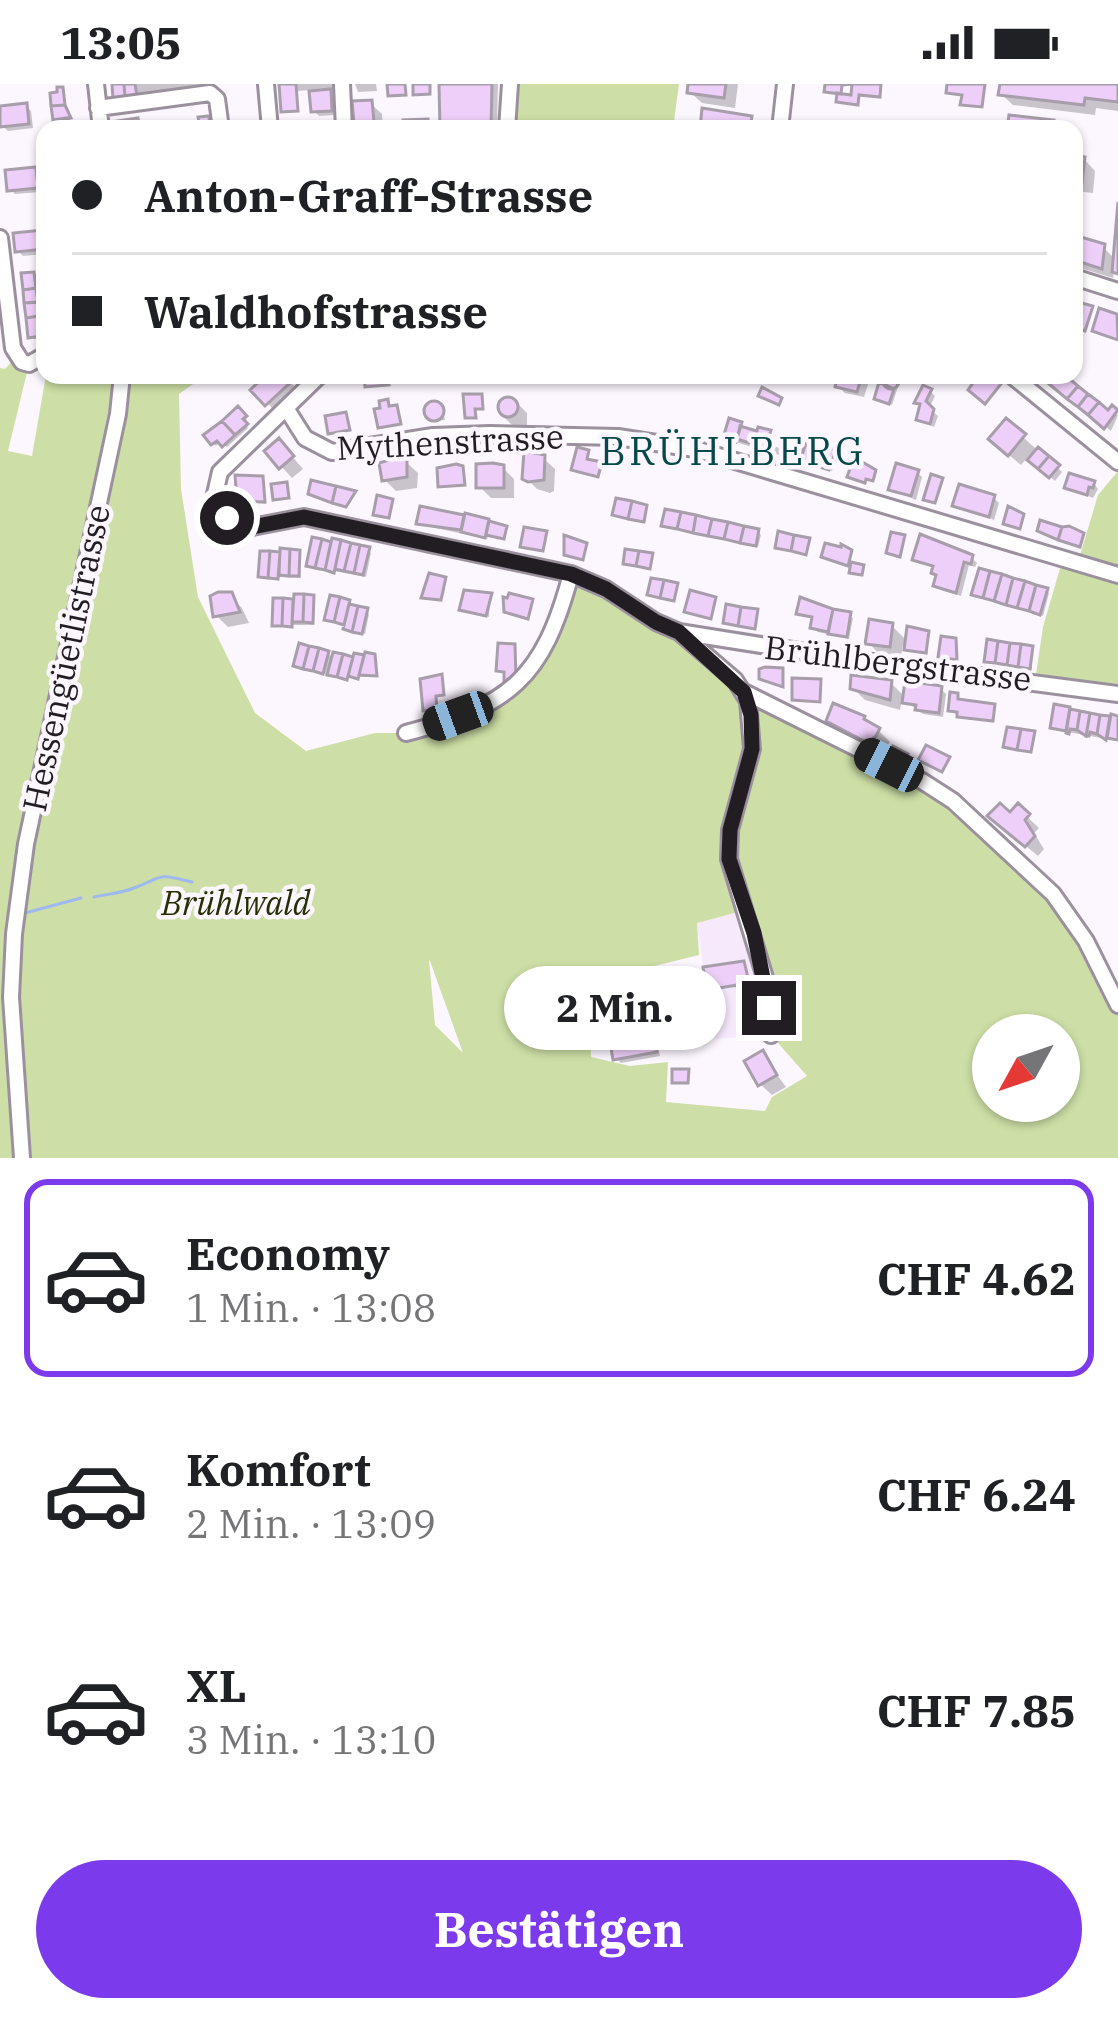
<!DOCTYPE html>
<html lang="de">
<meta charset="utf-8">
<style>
body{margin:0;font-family:"IBM Plex Serif",serif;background:#f2f2f2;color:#202124;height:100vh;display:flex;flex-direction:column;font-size:45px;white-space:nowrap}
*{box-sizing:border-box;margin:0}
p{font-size:39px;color:#757577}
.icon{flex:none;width:66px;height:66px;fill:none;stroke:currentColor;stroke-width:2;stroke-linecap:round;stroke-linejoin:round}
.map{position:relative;height:1074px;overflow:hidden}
.drawer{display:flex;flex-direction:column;background:#fff;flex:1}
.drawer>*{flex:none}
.hud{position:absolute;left:36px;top:36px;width:1047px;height:264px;border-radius:24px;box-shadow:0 3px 9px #0004;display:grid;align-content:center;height:264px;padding:0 36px;background:#fff}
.needle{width:78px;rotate:230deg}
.tools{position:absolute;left:972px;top:930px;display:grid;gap:24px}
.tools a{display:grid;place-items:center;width:108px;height:108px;border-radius:50%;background:#fff;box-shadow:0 3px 9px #0004;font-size:60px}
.end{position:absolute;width:54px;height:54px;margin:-27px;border:15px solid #211d22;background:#fff;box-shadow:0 0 0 6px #fff}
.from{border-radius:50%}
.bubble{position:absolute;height:84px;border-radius:42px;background:#fff;box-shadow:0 3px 9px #0004;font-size:39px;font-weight:800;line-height:84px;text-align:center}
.car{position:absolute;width:36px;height:72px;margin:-36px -18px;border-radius:15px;box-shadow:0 0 9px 3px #0007;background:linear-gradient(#222 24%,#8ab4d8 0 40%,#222 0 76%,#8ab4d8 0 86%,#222 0)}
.hud b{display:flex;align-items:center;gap:42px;height:114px;font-size:45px}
.hud b+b{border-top:3px solid #e0e0e0}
.hud i{width:30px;height:30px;background:#202124}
ul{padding:21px 0 0;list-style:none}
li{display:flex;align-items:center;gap:36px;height:198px;margin:0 24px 18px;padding:0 12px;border:6px solid transparent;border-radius:24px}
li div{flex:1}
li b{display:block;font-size:45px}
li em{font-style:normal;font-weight:800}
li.active{border-color:#7c3aed}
li>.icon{width:108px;height:108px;stroke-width:1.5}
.action{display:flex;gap:24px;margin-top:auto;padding:24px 36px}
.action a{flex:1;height:138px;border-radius:72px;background:#7c3aed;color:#fff;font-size:48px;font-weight:800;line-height:138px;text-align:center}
.status{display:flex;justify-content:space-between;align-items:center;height:84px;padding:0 60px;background:#fff;direction:ltr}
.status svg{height:33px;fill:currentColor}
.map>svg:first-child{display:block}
.education{fill:#f7e9fc}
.green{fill:#cddfa6;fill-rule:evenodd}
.shadow{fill:#0003}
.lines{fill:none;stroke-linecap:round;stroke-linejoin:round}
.stream{stroke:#9eb9ee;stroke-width:3}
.building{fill:#eecff9;stroke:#a89eab;stroke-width:3}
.minor-casing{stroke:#9b919e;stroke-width:20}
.minor{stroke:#fff;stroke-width:14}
.route{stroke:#211d22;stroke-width:15}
.labels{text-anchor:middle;stroke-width:9;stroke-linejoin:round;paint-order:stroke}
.street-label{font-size:33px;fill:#211d22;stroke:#fcf6fe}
.park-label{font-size:33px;font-style:italic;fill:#263003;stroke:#fcf6fe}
.quarter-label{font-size:39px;letter-spacing:3px;fill:#07494a;stroke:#fcf6fe}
</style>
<div class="status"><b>13:05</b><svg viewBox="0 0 49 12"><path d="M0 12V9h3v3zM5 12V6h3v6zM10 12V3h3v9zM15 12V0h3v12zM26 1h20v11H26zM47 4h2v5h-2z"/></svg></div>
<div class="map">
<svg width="1118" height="1074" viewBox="0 0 1118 1074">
<rect width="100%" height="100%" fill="#fcf6fe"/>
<path class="education" d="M746,826L771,951L714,955L697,839Z"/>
<path class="green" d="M515,0H679L673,45H513Z
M17,272L29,280L8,367L32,372L46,291H206L179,310L181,405L198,513L255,629L306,667L375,649H406L431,642L526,591L571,490L606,505L735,596L922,697L1053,810L1118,921V1074H0V284L5,285ZM746,826L771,951L807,992L772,1013L765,1027L666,1018L668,978L630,982L591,973L589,898L699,871L697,839ZM429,876L430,877L463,969L435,941ZM993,951H1059V1017H993Z
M1118,387V603L1078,597H1035L1043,543L1063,474L1078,478L1098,411Z"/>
<path class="shadow" d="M119,0H208L209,5L119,16Z
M282,0H341V4L326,5L334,13L336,31L319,32L314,27L312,6L296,7Z
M355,0H376L377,7L358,8Z
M442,0H498L497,45H443Z
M691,0H738L735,24L702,19L690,8Z
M1003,0H1118V27L1096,24L1095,31L1013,21L1001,10Z
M370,19L382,30L383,45H364L357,38Z
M26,22L31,27L33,44L8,47L3,42Z
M208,35L211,45H160L159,40Z
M1074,74L1084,75L1095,87L1093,109L1074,107Z
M35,86L40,91L41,108L15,110L10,105Z
M43,149L45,170L23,172L18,167Z
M1118,152V190L1114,186L1113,194L1074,182V154L1103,163L1116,176Z
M33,191L44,228L40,229L43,254L34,255L24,192Z
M268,291H296L289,297L295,303L272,324L255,306Z
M410,291H444L447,296L413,298Z
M484,291H514L515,296L493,300Z
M841,291L870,294L864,313L845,309L838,302Z
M886,291H902L892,321L877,315Z
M1060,291L1108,330L1112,326L1118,331L1111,347L1057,304Z
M930,307L935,312L929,324L938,332L934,343L919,335L923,323L918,318Z
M505,315L515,317L527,329V343L515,344L503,332Z
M442,322L445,336L431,337L427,323Z
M238,326L247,336L244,339L248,344L227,363L221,357L216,362L207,352Z
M1006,338L1062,388L1055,397L1028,373L1021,381L1004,367Z
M740,340L742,345L769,349V360L792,369L795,357L823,370L834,368L837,371L832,387L729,356Z
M290,370L303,385L292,394L281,382Z
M543,374L555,385L554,407L550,409L537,405L525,393Z
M406,378L418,389L417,404L396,407L385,396Z
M503,384L514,395V414H491L479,402Z
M917,388L922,393L916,416L891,405Z
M261,395L266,420L243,418L240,416Z
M1094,400L1098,405L1093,414L1068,403Z
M994,414L999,419L994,436L956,421Z
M422,425L488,437L491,441L487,455L422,441Z
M664,441L758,448L761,451L758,463Z
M315,457L368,466L371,469L366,493L312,483L309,481Z
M299,469L301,494L261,492L262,470Z
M972,474L977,479L975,483L969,481L961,512L941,506L936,501V484L916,475Z
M1046,507L1049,509L1043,532L974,510Z
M230,512L242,524L249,539L228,543L216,531Z
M490,512L489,533L462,525Z
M313,514L314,541H275L276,517Z
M348,518L369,530L365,550L328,535Z
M832,528L853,534L849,555L818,548L813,543L815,536L800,529Z
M892,542L908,558L927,550L928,570L910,567L903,560L901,573L880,571L869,559Z
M1032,565V586L987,577Z
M328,569L334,576L374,573L378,593H333L327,586L326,591L296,582Z
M891,599L906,614L941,605L946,610L943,633L923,630L902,615L900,626L865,616L853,604Z
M1057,623L1118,635V657L1056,646Z
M830,636L878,646L890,658L881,669L842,648Z
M1018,724L1039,744L1034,749L1044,765L1038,772L1003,743Z
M742,880L754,917L745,918L740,903L709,904Z
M700,918L705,923L710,955L676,961L671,956Z
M651,946L656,951L660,972L621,979L616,974Z
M762,970L786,1003L772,1011L760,1000Z"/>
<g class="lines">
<path class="stream" d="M94,813C107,810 122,809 134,804C165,792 155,789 192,798
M25,829L81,814"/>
</g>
<path class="building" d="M112,0H124L125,13L113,15Z
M124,0H135L137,12L125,13Z
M279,0H296L298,27L281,28Z
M387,0H405L406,11L388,12Z
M413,0H430V10L413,11Z
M439,0H492L491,45H440Z
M688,0H726L724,14L687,9Z
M825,0H852L842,1L841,10L824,8Z
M852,0H881L880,13L859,11L858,21L836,18L837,9L851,11Z
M947,0H985L982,23L960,21L962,11L946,9Z
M1000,0H1118V18L1085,14L1084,21L998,11Z
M57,3H63L65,21L51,22L50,9L57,8Z
M331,5L332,27L311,28L309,7Z
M372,16L374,38L354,39L352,17Z
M27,19L29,40L0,43V22Z
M65,21L71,34L53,36L51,22Z
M702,24L752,32L750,45H700Z
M1009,31L1054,36L1053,45H1007Z
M209,32L210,45H200L198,33Z
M67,34L72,43L54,45L53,36Z
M138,34L140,45H118L117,37Z
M428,35L429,45H394H403V36Z
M1074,71L1085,73L1082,99L1074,98Z
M36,83L38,104L7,107L5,86Z
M1118,118V190L1112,188Z
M44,146L45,165L15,168L13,149Z
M1074,151L1105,160L1102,185L1074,176Z
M34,188L36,204L23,206L21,189Z
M36,204L38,218L24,219L23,206Z
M42,218L39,232L26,234L24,219Z
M1078,218L1093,222L1085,247L1074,243Z
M1099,224L1117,230L1118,256L1092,247Z
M39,232L42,252L28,254L26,234Z
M883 297a8 8 0 1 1 16 0a8 8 0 1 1-16 0Z
M266,291H287L292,297L265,322L250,306Z
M364,291H388L389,301L365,303Z
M838,291H862L857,308L835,303Z
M985,291L1001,300L985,320L968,306L978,292Z
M1056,291H1065L1078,302L1067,315L1049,300Z
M879,298L894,305L889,320L874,315Z
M923,301L932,305L926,317L934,325L930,340L916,336L920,320L914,319Z
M1078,302L1088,310L1078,323L1067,315Z
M762,303L782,314L779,321L758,312Z
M463,310H482L483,325H475L476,334H465Z
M1088,310L1099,318L1088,331L1078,323Z
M498 323a10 10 0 1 1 20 0a10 10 0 1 1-20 0Z
M388,315L389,322L397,321L401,340L378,344L374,325L380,324L379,317Z
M424 327a10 10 0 1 1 20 0a10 10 0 1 1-20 0Z
M1099,318L1108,326L1112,321L1118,326L1104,345L1088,331Z
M238,322L247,332L243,335L248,340L235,351L222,337Z
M346,328L350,346L328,350L325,332Z
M729,334L742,338L736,358L723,354Z
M1006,334L1026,350L1008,372L988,355Z
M222,337L235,351L222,363L217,357L211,361L203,351Z
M740,342L757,347L753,360L737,355Z
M758,343L771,346L765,366L752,363Z
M793,353L806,357L800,377L787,373Z
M279,354L294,372L279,385L264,367Z
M805,361L821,366L817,380L801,375Z
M823,362L836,366L829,386L816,382Z
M577,363L589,366L587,375L602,378L598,393L571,386Z
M1038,363L1049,372L1038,385L1027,376Z
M524,367L545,371L544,396L528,398L522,395Z
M1049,372L1060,381L1049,394L1038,385Z
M395,374L407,375V393L382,397L379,379Z
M859,376L876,386L873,397L866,395L865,399L847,393L852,379L857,381Z
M493,379L504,381V404H476V380Z
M896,379L919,386L911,412L888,406Z
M456,380L463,382L465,401L438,403L437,384Z
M1069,389L1095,397L1093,404L1089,403L1087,411L1064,404Z
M931,390L943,394L935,419L923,416Z
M235,391L263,392L265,418L237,417Z
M311,396L336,402L332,419L308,410Z
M287,398L289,414L273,416L271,400Z
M959,400L995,411L989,433L952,422Z
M336,402L356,407L346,423L332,419Z
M377,411L393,415L389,434L373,431Z
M616,414L632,417L628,435L612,431Z
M632,417L647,421L644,438L628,435Z
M420,422L464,431L461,446L416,440Z
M1008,422L1024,430L1020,445L1003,440Z
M665,425L681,428L677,445L661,442Z
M681,428L696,431L693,449L677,445Z
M465,429L489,435L485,454L461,448Z
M696,431L712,435L708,452L693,449Z
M712,435L728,438L724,455L708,452Z
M1040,436L1062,443L1058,456L1037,447Z
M489,437L507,442L504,455L486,451Z
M728,438L744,442L740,459L724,455Z
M744,442L759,445L756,462L740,459Z
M1069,442L1084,449L1080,463L1058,456L1062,443Z
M524,443L547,447L543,467L520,463Z
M778,447L794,451L791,467L775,464Z
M891,448L905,451L900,473L886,469Z
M920,450L973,471L971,480L964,478L956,509L933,502L936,491L931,489L933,482L912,476Z
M564,451L587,459L583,476L564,471Z
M794,451L810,454L806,471L791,467Z
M312,453L322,455L315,484L306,482Z
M332,454L341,456L334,489L325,486Z
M322,455L331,458L325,486L315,484Z
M341,456L351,459L344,487L335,485Z
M351,459L360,461L354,489L344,487Z
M825,459L841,463V460L852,466L848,482L821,473Z
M360,461L370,463L363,491L354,489Z
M280,464L290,465L289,492L279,491Z
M290,465L300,466L299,492H289Z
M625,465L639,467L636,482L623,480Z
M260,467H270L268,494L258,493Z
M270,467L280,468L278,495L268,494Z
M639,467L653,469L650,485L636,482Z
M851,478L864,481L862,491L849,489Z
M979,484L990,487L983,514L971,511Z
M990,487L1002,490L994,517L983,514Z
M429,489L446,493L441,516L421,514Z
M1002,490L1013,494L1006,521L994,517Z
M651,494L664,496L660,514L647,511Z
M1013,494L1025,497L1017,524L1006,521Z
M664,496L678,499L674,517L660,514Z
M1025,497L1036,501L1029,527L1017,524Z
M1036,501L1048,504L1040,531L1029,527Z
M464,506L492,509L486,532L459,526Z
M690,506L716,513L711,535L684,528Z
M218,508H232L240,528L213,533L210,512Z
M509,509L533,515L528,535L504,528L503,513L507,514Z
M294,510H304L303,538H292Z
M304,510L314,511L313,539L303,538Z
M330,511L340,513L334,538L324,536Z
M340,513L350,516L344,541L334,538Z
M800,513L833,525L828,548L810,544L812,533L796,530Z
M273,514H283L282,542H272Z
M283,514L293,515L292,543L282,542Z
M349,520L358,522L352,548L343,545Z
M726,520L741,523L738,542L723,539Z
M358,522L368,524L362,550L352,548Z
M741,523L758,525L755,545L738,542Z
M833,525L851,528L847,553L828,550Z
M869,535L893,539L890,563L865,560Z
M907,542L929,547L926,569L904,566Z
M941,552L956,554L957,576L938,573Z
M987,555L998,557L995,579L984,578Z
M998,557L1010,559L1007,581L995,579Z
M299,559L309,562L303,585L293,582Z
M498,559L515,560L516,597L504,596V588L496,587Z
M1010,559L1021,560L1018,583L1007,581Z
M1021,560L1033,562L1030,585L1018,583Z
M309,562L319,564L313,587L303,585Z
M319,564L329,567L323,590L313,587Z
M333,568L343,570L337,593L327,591Z
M365,568L375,570L377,592L359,591Z
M354,569L364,571L358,595L348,592Z
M343,570L353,573L347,596L337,593Z
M765,583L783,584V603L759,595V585Z
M442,590L444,611L436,612L437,626L423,627L420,595Z
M851,591L892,596L890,616L850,605Z
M792,594L821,595L820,618L792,616Z
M905,597L942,602L939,629L915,626L916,621L902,619Z
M950,608L958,609V615L995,620L993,637L957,633V628L948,627Z
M833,619L865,632L864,635L880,644L876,652L868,659L826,637Z
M1054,620L1070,623L1066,647L1050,644Z
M1070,625L1080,627L1077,646L1070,645L1069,650L1066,649Z
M1080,627L1090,629L1086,652L1077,646Z
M1090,629L1100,631L1097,650L1090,648L1089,652H1086Z
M1111,630L1118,632V656L1107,654Z
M1100,631L1110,632L1106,656L1097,650Z
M1007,643L1021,645L1017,666L1003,663Z
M1021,645L1035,647L1031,668L1017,666Z
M926,661L950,673L942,688L918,676Z
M893,662L908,670L904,679L888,671Z
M1000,719L1010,728L1018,719L1030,730L1025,736L1035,752L1025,763L987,732Z
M744,877L753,915L739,917L737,901L707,906L703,883Z
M701,914L707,951L668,957L662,921Z
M652,943L657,968L613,976L609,951Z
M763,966L777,991L758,1002L744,977Z
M672,985H689L688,999H672Z"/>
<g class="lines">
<defs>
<path id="minor" d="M96,0L101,45
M266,0L270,45
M342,0L344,45
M98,24L210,9L217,15L221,45
M507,45L510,0
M780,45L785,0
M0,154L13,264L22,278L29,280L45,271
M1074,193L1118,207
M320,291L220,388L215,410L221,426L227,434L247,444L304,433L571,490L606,505L656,538L679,548L735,596L748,617L752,665L730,746L729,775L766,897L771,951
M1011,291L1118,378
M286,324L305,354L332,368L433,352L490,350L618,353L695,365L1118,491
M679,548L849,575L1118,610
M744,608L922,697L953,717L1053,810L1086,857L1118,921
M406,649C510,622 543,595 571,490
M22,1074L11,913L14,850L26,760L118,330L122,291"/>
</defs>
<use href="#minor" class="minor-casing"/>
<use href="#minor" class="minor"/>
</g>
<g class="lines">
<path class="route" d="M227,434L247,444L304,433L571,490L606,505L656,538L679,548L744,608L751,631L752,665L730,746L729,775L754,849L769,924"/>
</g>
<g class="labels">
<g class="street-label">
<text transform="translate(450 358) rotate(-3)" y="12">Mythenstrasse</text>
<text transform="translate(66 574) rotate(-78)" y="12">Hessengüetlistrasse</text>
<text transform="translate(898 579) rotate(7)" y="12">Brühlbergstrasse</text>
</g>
<g class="park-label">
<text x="236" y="831">Brühlwald</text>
</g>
<g class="quarter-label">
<text x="733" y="381">BRÜHLBERG</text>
</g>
</g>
</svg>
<div class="tools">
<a><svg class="needle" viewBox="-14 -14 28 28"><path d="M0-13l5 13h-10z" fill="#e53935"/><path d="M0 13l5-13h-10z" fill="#757577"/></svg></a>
</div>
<i class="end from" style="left:227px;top:434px"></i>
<i class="end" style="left:769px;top:924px"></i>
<div class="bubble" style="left:504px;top:882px;width:222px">2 Min.</div>
<i class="car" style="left:458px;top:632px;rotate:250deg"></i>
<i class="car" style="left:889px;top:681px;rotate:297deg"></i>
<div class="hud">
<b><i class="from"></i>Anton-Graff-Strasse</b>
<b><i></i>Waldhofstrasse</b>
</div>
</div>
<section class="drawer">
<ul>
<li class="active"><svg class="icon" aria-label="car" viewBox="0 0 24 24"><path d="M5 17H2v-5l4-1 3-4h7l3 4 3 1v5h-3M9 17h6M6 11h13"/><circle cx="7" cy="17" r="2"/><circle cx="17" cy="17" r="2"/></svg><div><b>Economy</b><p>1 Min. · 13:08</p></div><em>CHF 4.62</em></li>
<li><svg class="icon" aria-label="car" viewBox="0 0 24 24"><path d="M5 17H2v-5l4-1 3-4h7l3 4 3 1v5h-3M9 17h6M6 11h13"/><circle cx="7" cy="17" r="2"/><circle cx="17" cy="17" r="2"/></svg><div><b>Komfort</b><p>2 Min. · 13:09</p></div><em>CHF 6.24</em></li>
<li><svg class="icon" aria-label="car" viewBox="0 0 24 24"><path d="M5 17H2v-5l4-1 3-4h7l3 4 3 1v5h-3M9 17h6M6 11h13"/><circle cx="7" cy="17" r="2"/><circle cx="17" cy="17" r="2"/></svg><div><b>XL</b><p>3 Min. · 13:10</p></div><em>CHF 7.85</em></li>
</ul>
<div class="action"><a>Bestätigen</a></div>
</section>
